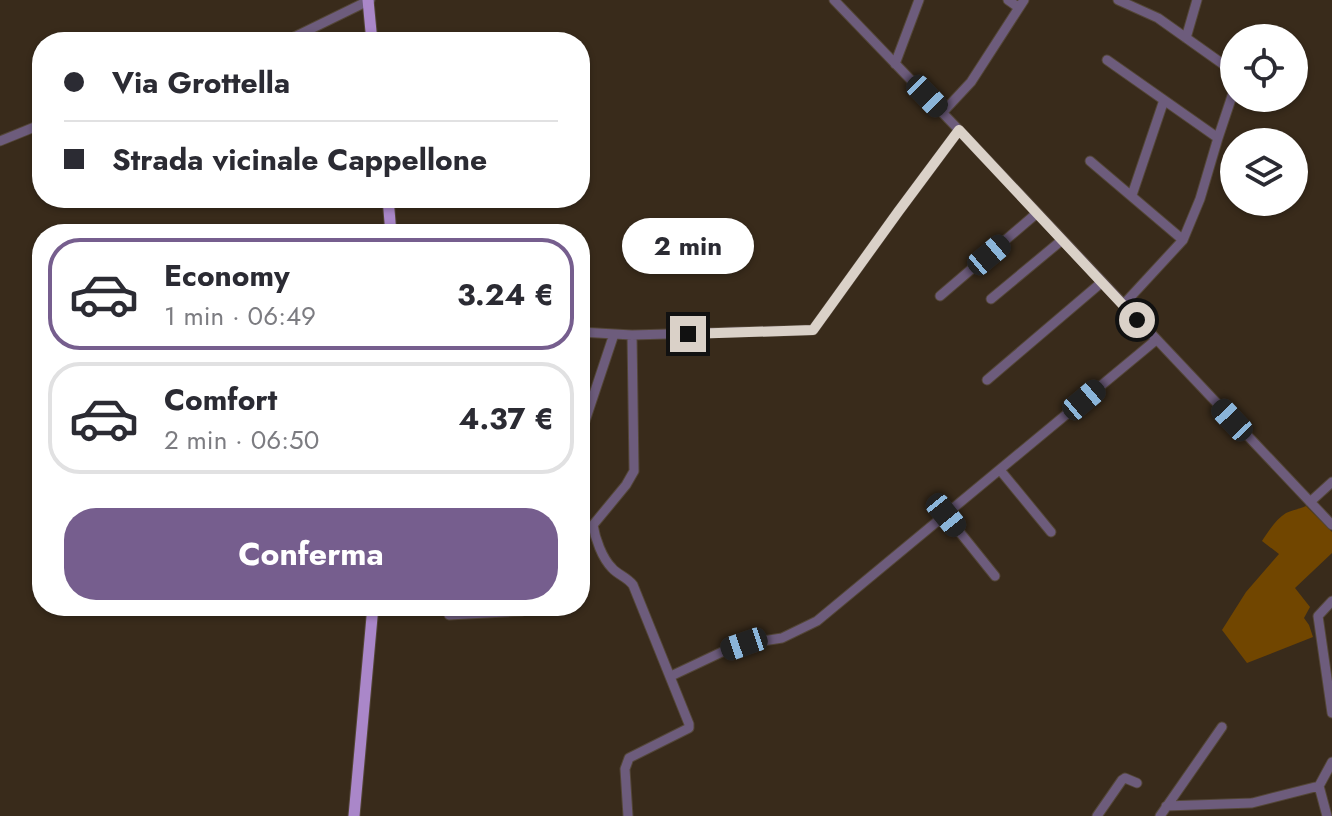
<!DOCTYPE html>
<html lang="it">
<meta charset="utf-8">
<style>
body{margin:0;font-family:Jost,sans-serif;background:#f7f7f7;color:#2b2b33;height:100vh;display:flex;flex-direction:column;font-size:30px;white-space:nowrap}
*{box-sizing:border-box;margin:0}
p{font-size:26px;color:#7c7c81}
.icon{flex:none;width:44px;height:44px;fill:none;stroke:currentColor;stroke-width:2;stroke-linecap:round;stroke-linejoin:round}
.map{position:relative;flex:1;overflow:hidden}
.sheet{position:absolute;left:32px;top:224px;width:558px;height:392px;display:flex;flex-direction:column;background:#fff;border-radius:32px;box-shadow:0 2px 6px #0004}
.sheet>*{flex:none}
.guide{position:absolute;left:32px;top:32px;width:558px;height:176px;border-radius:32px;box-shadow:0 2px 6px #0004;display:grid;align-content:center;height:176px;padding:0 32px;background:#fff}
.controls{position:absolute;left:1220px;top:24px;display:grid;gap:16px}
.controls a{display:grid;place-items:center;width:88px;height:88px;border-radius:50%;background:#fff;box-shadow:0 2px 6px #0004;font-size:40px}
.end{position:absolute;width:36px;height:36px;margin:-18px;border:10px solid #dad1c8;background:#111;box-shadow:0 0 0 4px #111}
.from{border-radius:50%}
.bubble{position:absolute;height:56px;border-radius:28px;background:#fff;box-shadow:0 2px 6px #0004;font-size:26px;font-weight:700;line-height:56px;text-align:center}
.car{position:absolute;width:24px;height:48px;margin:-24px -12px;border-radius:10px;box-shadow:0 0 6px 2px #0007;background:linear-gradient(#222 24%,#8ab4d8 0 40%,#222 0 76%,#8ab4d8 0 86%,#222 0)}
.guide b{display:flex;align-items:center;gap:28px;height:76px;font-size:30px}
.guide b+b{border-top:2px solid #e1e1e2}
.guide i{width:20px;height:20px;background:#2b2b33}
ul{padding:14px 0 0;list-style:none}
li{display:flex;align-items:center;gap:24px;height:112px;margin:0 16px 12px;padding:0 16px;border:4px solid #e1e1e2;border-radius:32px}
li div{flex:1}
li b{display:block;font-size:30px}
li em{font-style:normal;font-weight:700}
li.active{border-color:#765e8e}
li>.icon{width:72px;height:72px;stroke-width:1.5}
.primary-button{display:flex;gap:16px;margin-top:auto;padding:16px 32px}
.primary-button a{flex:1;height:92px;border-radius:32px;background:#765e8e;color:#fff;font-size:32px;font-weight:700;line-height:92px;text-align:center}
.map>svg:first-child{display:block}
.green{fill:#714600}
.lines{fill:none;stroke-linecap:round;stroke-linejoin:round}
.minor-casing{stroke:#534637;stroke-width:11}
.major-casing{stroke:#534637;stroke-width:13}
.minor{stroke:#6d5c7c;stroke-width:9}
.major{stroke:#aa87c9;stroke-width:11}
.route{stroke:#dad1c8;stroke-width:10}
</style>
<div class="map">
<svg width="1332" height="816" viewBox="0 0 1332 816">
<rect width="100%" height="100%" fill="#392b1b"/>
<path class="green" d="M1306,506L1332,532V553L1295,588L1310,607L1304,618L1309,625L1313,637L1247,663L1222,630L1246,592L1279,554L1262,541C1268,532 1276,519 1286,513C1293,510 1299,509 1306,506Z"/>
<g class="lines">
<defs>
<path id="minor" d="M834,0L959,130L1332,525
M1008,0L1018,7
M1118,0L1158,18L1234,72
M1186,38L1197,0
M284,42L370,0
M1107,60L1218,138
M895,64L919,0
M943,112L971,82L1024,0
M0,141L42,124
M1090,161L1183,240
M1132,195L1164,100
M940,296L1037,213
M991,299L1062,240
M1123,305L1183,240L1200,199L1218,138L1234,90
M580,332L632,335L813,330L898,212L959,130
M987,380L1102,282
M580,436L614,334
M1000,470L1051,532
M1310,502L1332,482
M946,515L995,576
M1332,601L1318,616L1332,713
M449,615L522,611L526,610L527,606
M671,676L724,651L744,644L782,638L817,621L1156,340
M1319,786L1327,816
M1166,806L1252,803L1319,786L1332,762
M628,816L625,769L629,758L689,728V724L633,585C627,577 618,575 612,568C602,558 595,538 593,525L626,485L634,471L632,335
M1097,816L1122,780L1125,778L1137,783
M1160,816L1222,727"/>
<path id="major" d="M368,0L372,42
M388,198L391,234
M354,816L373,606"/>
</defs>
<use href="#minor" class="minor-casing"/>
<use href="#major" class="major-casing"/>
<use href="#minor" class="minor"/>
<use href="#major" class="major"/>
</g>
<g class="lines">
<path class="route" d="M688,334L813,330L898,212L959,130L1137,320"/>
</g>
</svg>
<div class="controls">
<a><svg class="icon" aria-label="locate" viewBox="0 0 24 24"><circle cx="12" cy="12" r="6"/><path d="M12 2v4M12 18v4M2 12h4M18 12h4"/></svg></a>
<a><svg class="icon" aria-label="layers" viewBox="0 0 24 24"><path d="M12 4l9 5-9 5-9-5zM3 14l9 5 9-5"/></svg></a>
</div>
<i class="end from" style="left:1137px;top:320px"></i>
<i class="end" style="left:688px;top:334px"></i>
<div class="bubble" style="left:622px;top:218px;width:132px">2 min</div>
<i class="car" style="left:927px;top:96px;rotate:136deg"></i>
<i class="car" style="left:989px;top:255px;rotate:50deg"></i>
<i class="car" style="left:1084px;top:400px;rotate:50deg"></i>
<i class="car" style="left:1232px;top:420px;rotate:317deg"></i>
<i class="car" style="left:946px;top:515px;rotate:141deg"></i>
<i class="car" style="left:744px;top:644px;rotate:251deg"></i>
<div class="guide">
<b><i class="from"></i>Via Grottella</b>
<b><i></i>Strada vicinale Cappellone</b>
</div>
<section class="sheet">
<ul>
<li class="active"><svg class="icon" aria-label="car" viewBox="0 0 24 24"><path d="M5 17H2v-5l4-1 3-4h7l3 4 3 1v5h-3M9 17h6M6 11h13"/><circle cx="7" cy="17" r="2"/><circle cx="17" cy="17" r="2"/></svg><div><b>Economy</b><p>1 min · 06:49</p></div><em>3.24 €</em></li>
<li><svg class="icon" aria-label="car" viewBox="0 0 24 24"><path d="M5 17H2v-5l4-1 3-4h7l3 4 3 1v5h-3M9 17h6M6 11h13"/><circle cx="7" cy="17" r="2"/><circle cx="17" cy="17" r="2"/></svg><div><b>Comfort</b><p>2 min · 06:50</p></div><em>4.37 €</em></li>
</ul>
<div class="primary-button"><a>Conferma</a></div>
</section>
</div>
